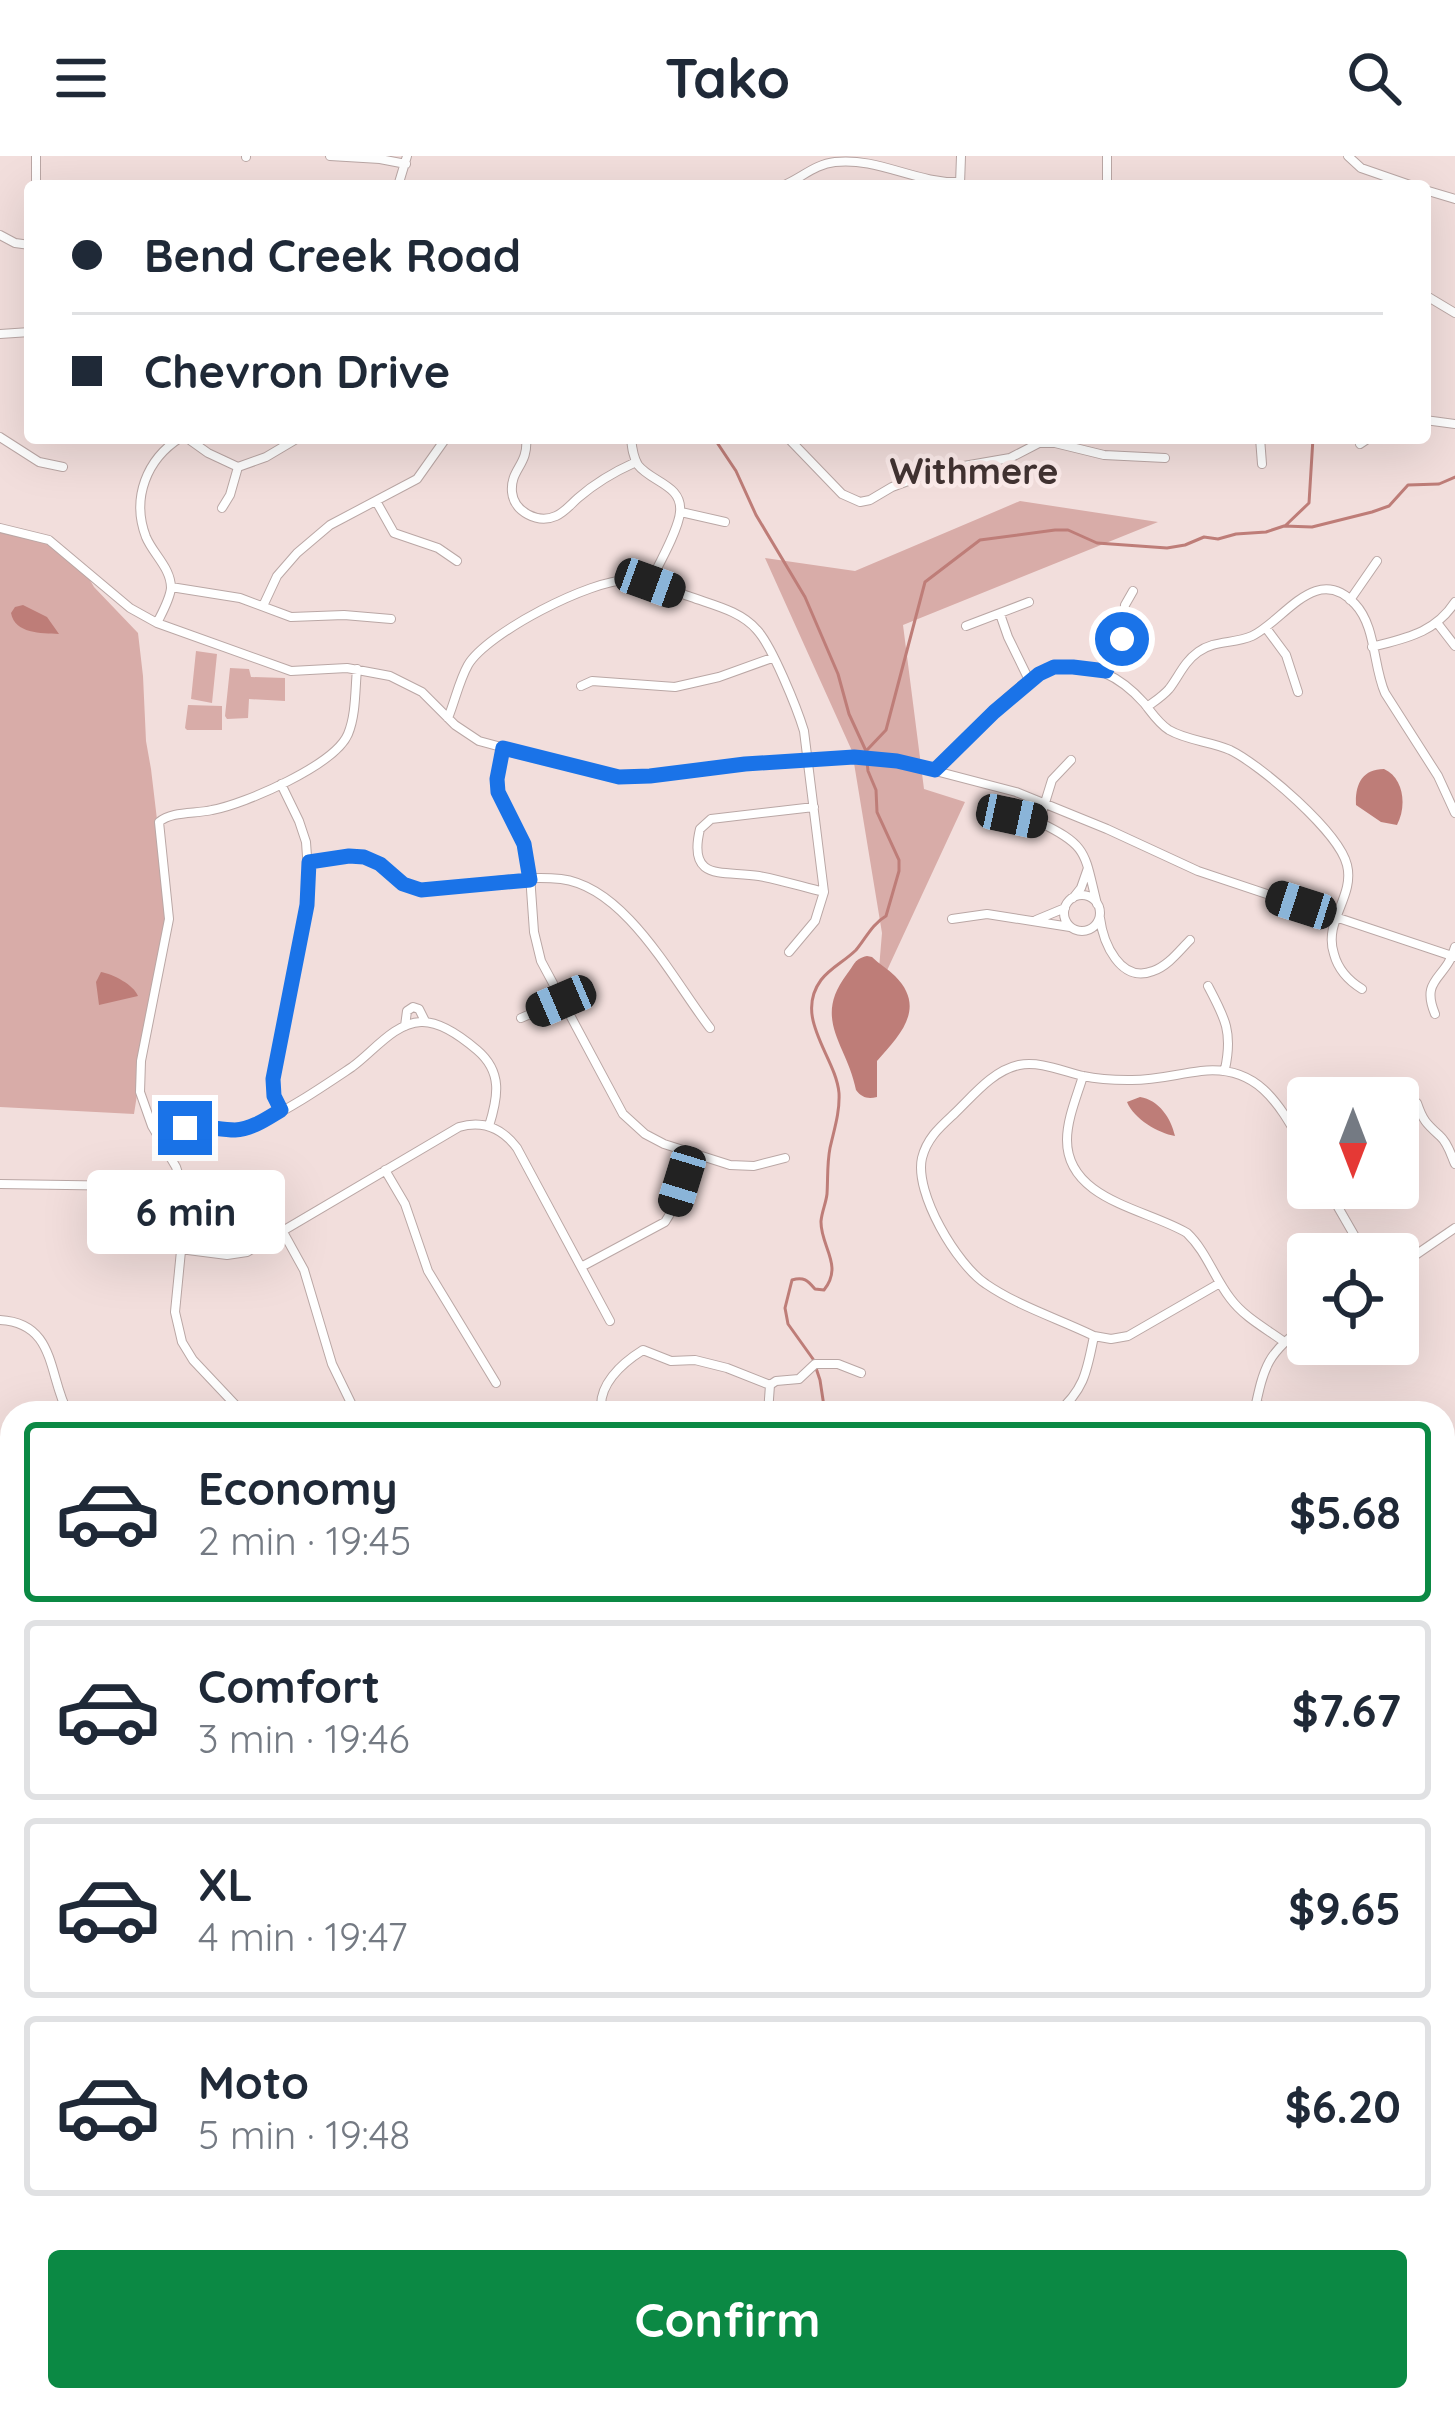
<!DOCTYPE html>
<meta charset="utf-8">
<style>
body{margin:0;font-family:Quicksand,sans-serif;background:#f2f2f3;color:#1f2937;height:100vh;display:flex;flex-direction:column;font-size:45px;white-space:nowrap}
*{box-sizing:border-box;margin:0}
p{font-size:39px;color:#747a83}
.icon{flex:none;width:66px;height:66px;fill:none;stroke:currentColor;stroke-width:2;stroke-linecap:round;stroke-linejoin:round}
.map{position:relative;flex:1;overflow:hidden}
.drawer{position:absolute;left:0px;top:1245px;width:1455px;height:1011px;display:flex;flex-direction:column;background:#fff;border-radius:36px 36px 0 0;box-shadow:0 12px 48px #0002}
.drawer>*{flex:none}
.hud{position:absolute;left:24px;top:24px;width:1407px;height:264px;border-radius:12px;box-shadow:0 12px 48px #0002;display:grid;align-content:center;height:264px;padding:0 48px;background:#fff}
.needle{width:78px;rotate:180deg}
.buttons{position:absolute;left:1287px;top:921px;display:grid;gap:24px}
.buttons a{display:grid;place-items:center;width:132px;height:132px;border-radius:12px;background:#fff;box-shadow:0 12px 48px #0002;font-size:60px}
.end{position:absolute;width:54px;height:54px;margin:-27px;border:15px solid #1a73e8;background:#fff;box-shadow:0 0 0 6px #fff}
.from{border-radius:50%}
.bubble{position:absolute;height:84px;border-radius:12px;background:#fff;box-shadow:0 12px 48px #0002;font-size:39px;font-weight:700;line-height:84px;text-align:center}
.car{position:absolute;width:36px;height:72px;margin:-36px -18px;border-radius:15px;box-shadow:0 0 9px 3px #0007;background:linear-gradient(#222 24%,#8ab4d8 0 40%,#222 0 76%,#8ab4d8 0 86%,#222 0)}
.hud b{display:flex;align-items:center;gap:42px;height:114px;font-size:45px}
.hud b+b{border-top:3px solid #e0e1e3}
.hud i{width:30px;height:30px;background:#1f2937}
ul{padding:21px 0 0;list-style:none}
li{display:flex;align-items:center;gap:36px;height:180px;margin:0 24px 18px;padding:0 24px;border:6px solid #e0e1e3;border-radius:12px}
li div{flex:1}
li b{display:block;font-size:45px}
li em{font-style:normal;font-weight:700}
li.on{border-color:#0b8944}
li>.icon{width:108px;height:108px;stroke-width:1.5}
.action{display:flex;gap:24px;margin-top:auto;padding:24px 48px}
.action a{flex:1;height:138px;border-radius:12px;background:#0b8944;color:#fff;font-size:48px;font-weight:700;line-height:138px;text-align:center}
header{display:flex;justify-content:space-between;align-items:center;height:156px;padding:0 48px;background:#fff;font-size:54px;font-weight:700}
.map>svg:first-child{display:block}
.green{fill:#d8aca8}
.water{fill:#be7d78}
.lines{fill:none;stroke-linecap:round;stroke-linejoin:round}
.stream{stroke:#be7d78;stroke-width:3}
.minor-casing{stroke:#baa7a5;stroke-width:10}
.minor{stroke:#fff;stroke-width:8}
.route{stroke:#1a73e8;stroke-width:15}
.labels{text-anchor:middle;stroke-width:9;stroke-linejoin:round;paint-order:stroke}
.neighbourhood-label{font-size:36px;font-weight:bold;fill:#423332;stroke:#fdeceb}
</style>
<header><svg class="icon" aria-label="menu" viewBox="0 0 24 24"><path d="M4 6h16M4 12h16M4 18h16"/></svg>Tako<svg class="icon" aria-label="search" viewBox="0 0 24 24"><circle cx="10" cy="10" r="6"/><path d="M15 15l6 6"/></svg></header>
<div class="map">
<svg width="1455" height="2254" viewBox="0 0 1455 2254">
<rect width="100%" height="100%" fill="#f2dedc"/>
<path class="green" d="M1020,345L1158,366L903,469L924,633L965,646L877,836L882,777L852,595L765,402L855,415Z
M0,375L40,377L80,407L94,431L138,477L143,520L146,585L151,613L167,748L134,958L0,951Z
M196,495L217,498L212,547L191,543Z
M230,512L249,513L251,521L285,522V545L249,543L248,562L227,563L225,560Z
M188,549L222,550V574H187L185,572Z
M12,1343V1528L0,1524V1347Z
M1453,1483L1455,1598L1443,1574V1489Z
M129,2244H227L223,2254H136Z
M426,2244H549L552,2254H424Z
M843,2244H1274L1279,2254H844Z"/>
<path class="water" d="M23,449L47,461L59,478C41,477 15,478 11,457L15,451Z
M1384,613C1404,622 1407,650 1397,669L1381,666L1356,649C1355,629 1362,613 1384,613Z
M867,800L872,801C879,808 888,813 895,820C927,852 900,879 877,905V941C868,943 862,942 856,934C847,888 812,864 847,818C855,808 854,803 867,800Z
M101,816C113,818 134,829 138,840L99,849L96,826Z
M1140,941C1159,944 1171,962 1175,980C1158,977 1134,963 1127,946Z
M1443,1574C1455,1602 1455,1627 1443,1654Z
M0,1933L12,1939V1992L0,1986Z
M1443,1996H1455V2058L1443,2059Z
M1443,2174L1455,2177V2227L1443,2226Z"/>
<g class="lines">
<path class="stream" d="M714,282L736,315L756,359L805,441L838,518L849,558L866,595L868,615L876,634L877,656L899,704V715L886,760C872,768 866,782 856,794C845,805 830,812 821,824C793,862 836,901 839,937C840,956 834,974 830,992C827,1007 828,1022 827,1038C826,1047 822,1055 821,1065C820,1090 844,1109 824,1134L815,1133C808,1125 804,1120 792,1124L785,1152L788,1168L813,1203L820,1224L825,1257
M1286,369L1309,347L1313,282
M867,594L886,574L925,426L980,384L1055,374H1068L1097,387L1167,392L1185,389L1204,381L1218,383L1236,378L1266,376L1284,370L1312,371L1372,356L1389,350L1408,329L1439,328L1455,321
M1443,1480L1455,1452"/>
<defs>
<path id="minor" d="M36,0V30
M246,0V1
M330,0L380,3L406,8
M1107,0V30
M1348,0L1361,12L1413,30
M960,28L961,0
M398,30L407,0
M724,30H745
M782,30C800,23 815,8 835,6C878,1 917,28 960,26
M1425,34L1455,43
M0,79L15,87L30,89
M1425,139L1455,157
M0,178L30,176
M1425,264L1455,268
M0,281L39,306L63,311
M187,282L208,297L238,311L266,301L298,282
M526,282C529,309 510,313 512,336C514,356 538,368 556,360C565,356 571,348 578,342C595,327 616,315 636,306
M631,282C632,292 633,301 638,309C651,326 683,329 680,356C679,373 658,410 650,426
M788,282L842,338L860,346L870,344L892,331L935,315L1010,302L1039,287H1055L1104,299L1165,302
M1260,282L1262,308
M1360,288L1369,282
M376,345L394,377L438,392L457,405
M222,352L230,339L238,311
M681,356L725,366
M0,372L49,384L130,452L157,467L291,515L347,512L390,520L422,536L455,569L479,585L605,619L623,621L808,603L855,601L897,605L1016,636L1107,673L1198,715L1455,801
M171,431L240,442L291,461L344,459L391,463
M1350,444L1377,405
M263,450L277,420L297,397L330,369L417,323L446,282
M1000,458L1008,481L1029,524
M157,467C162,457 170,443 171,432C171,412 153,398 146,381C131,342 147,303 180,282
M1438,468L1455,490
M966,470L1029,446
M1266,472L1286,499L1298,536
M1372,491C1406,482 1435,477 1455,446
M1106,515L1122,483L1125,449L1133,435
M581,530L592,525L675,531L719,521L772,502
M1147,551C1155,545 1163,540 1169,533C1179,520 1184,506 1198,496C1214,484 1234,488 1252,480C1284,465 1316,406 1355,448C1376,470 1373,510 1385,537L1438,620L1455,657
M448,562C455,545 459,525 468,509C487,477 591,423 629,424C651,425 671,434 691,441C713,449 741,455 757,474C772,490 797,552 804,575L824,736L815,765L789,796
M503,592L497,623L498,636L524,688L529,705L534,776L541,805L623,958L645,978L664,988L730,1009L754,1010L785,1002
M1071,604L1052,624L1039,666C1089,690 1084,697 1097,748
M936,613C962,588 1022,518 1054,511C1090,504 1121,521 1144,547C1152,557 1158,567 1169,574C1188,585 1210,585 1230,594C1261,609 1339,676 1347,709C1355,741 1323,765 1334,798C1338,813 1349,825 1362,833
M281,628L299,665L306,686L309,730L273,923L274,940L281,954
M814,651L711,663L700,673C687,727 724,714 759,720C781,724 803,731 824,736
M984,654L1039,666
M309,706C331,703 357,694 378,707C394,717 401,730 420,734C466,732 515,718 561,723C626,731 673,824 710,872
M1064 757a18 18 0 1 1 36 0a18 18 0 1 1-36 0Z
M1073,742L1081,732L1088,712
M1100,762C1103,786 1120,828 1153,815C1168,810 1179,795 1190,784
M952,763L987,758L1070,771
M1036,764L1065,752
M1208,830C1225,862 1233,876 1225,913
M1435,858C1420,822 1446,824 1455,791
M521,862L561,845
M405,870L407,855L413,851L419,853L425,865
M1083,920C1077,940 1067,963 1067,984C1067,1044 1147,1053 1187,1077C1206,1095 1214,1121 1230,1142C1244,1161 1265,1172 1283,1185
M1417,947C1423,965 1427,968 1440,980C1448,987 1451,999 1455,1008
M161,986C200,955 221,985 257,968C290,953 322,931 352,911C373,896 394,867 421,866C440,865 463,882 477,894C503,916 498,941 489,970
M385,1014L405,1048L428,1115L496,1227
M0,1028L133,1030L182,1025
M1327,1032L1365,1098
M283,1076L304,1114L332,1208L351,1247
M180,1093L227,1099L247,1096L459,971C483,964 502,972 517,992L610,1165
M581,1111L665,1066L673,1053L690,997
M1398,1111L1455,1072
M1220,1127L1128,1180L1111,1183L1094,1180C1059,1163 1018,1150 986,1128C957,1109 914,1037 922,1002C927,982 940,971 954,958C973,940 992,915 1019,909C1040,905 1062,915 1083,920C1097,923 1113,924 1128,924C1154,925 1176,918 1201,915C1262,908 1282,954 1308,999
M0,1164C56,1167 48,1219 68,1257
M770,1229L776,1225L799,1223L815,1208H838L861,1217
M1256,1247L1277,1257
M243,1257L193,1204L182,1186L175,1156L185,1054L183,1033L176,1011L152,970L140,936L141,905L169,763L159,666C172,655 195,658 212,654C245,648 335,609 348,578C356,559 355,534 357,513
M602,1257C596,1230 622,1207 643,1194L671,1205L695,1204L727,1212L770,1229
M768,1257L770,1229
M1057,1257C1085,1233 1087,1214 1094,1180
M1254,1257C1264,1210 1267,1196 1308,1168
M1443,1351L1455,1362
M1443,1435L1455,1421
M0,1745L12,1750
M1443,1786L1455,1787
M1443,1859L1455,1847
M0,2085L12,2096
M1450,2117L1455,2116
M655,2244L664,2254
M717,2244L718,2254
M942,2244L954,2254
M229,2254L232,2244"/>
</defs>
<use href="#minor" class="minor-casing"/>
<use href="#minor" class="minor"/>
</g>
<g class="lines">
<path class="route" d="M185,972C203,968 217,974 235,974C252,973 266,963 281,954L274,940L273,923L307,749L309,706L349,700L364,701L380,708L403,728L421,734L530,724L524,688L498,636L497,623L503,592L619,621L650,620L745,608L854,601L897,605L935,614L994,556L1039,518L1054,511H1073L1106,515L1122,483"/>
</g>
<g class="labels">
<g class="neighbourhood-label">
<text x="974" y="328">Withmere</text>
</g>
</g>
</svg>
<div class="buttons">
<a><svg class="needle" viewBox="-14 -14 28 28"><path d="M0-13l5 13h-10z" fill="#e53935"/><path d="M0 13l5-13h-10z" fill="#747a83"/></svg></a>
<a><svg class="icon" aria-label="locate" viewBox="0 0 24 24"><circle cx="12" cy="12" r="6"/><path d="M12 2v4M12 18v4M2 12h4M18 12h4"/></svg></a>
</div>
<i class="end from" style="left:1122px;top:483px"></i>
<i class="end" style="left:185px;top:972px"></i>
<div class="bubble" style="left:87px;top:1014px;width:198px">6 min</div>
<i class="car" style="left:650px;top:427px;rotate:110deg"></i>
<i class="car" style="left:1012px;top:660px;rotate:102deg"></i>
<i class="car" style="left:1301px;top:749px;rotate:288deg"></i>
<i class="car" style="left:561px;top:845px;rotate:247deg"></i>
<i class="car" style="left:682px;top:1025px;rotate:197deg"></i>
<div class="hud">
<b><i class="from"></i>Bend Creek Road</b>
<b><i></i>Chevron Drive</b>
</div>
<section class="drawer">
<ul>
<li class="on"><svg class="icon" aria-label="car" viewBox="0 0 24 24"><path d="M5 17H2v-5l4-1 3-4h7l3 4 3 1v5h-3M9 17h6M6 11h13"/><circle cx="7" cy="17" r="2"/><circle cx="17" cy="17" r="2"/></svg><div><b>Economy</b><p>2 min · 19:45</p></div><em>$5.68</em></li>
<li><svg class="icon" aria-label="car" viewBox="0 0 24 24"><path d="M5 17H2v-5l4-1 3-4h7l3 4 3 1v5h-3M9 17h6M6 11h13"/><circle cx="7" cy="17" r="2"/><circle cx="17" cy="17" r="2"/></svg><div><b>Comfort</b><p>3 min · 19:46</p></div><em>$7.67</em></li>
<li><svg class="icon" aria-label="car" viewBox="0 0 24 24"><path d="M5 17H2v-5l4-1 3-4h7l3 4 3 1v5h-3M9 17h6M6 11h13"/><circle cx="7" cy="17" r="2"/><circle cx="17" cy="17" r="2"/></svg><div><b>XL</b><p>4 min · 19:47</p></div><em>$9.65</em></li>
<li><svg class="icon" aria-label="car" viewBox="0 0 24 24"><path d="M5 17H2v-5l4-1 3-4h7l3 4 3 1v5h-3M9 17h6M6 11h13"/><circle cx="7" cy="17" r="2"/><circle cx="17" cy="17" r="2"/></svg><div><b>Moto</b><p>5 min · 19:48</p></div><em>$6.20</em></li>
</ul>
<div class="action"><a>Confirm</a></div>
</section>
</div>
